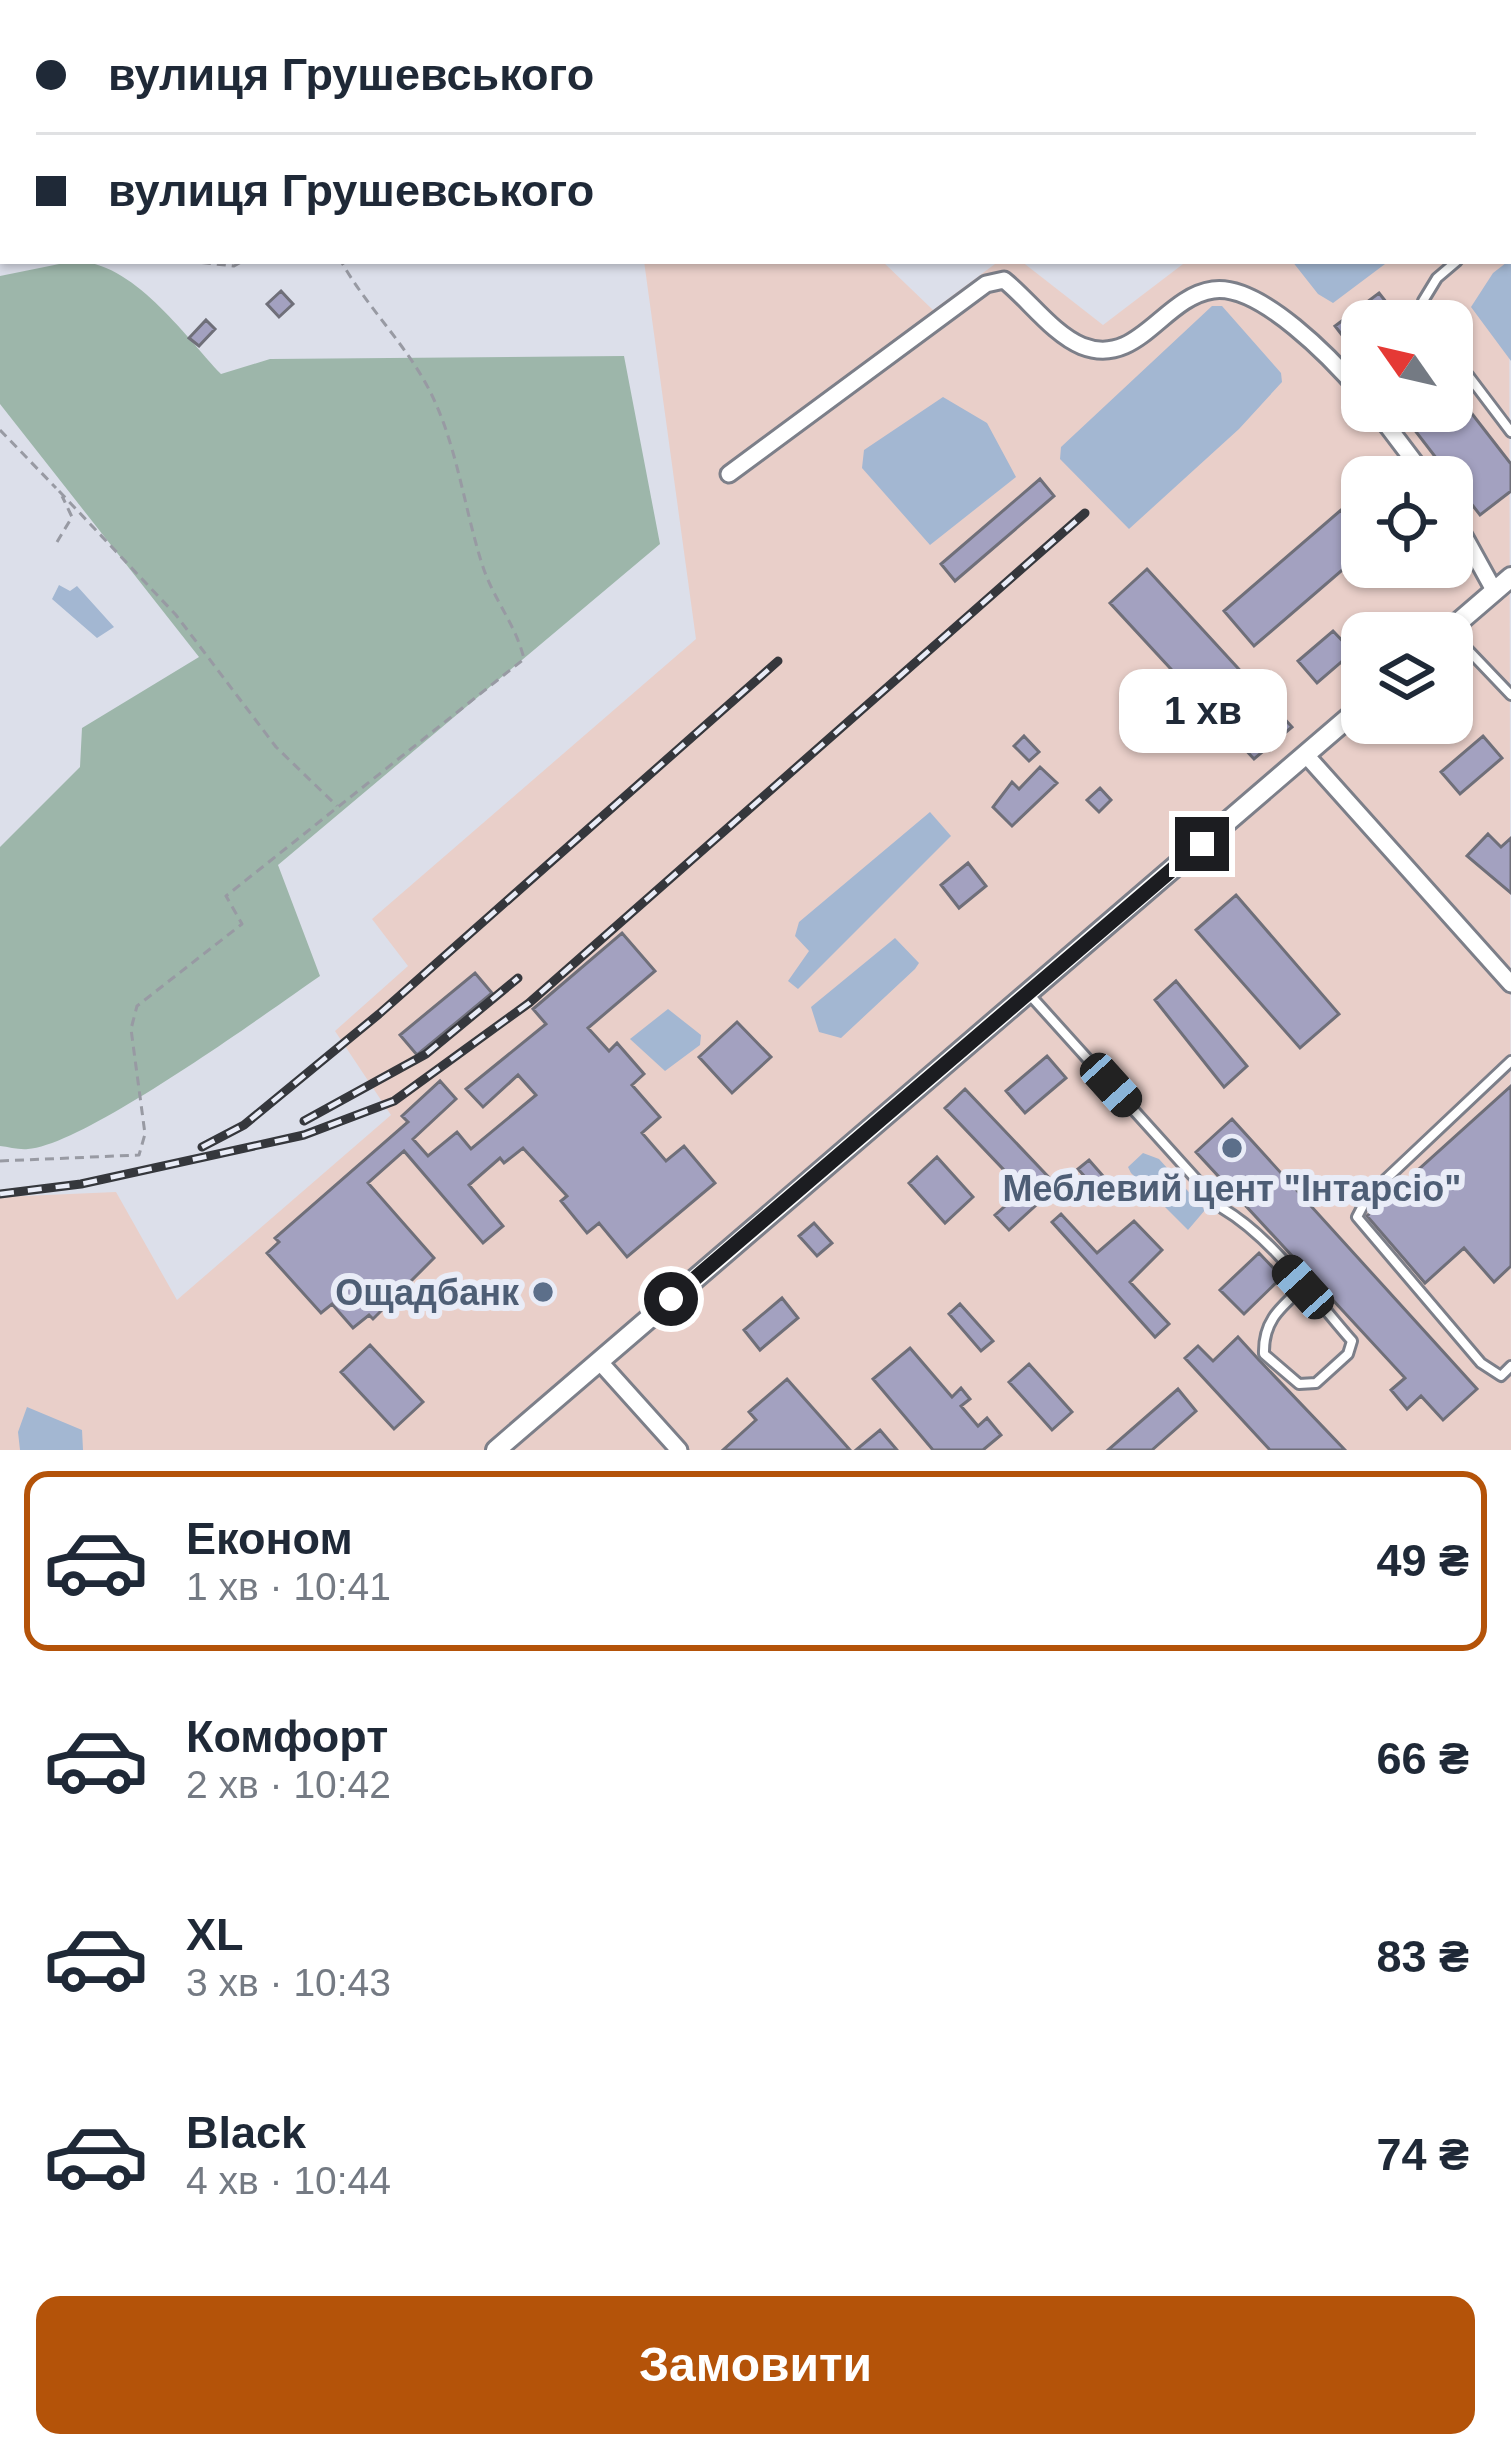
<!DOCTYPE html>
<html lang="uk">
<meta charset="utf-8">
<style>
body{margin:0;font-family:Helvetica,sans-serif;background:#f6f6f7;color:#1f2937;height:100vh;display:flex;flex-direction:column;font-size:45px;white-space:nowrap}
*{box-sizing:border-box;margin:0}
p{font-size:39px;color:#747a83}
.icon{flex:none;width:66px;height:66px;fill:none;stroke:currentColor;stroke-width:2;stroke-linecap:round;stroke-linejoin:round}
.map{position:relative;height:1450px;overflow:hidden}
.sheet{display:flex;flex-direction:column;background:#fff;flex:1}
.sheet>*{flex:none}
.guide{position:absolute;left:0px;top:0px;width:1512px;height:264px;box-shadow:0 3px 9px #0004;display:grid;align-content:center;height:264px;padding:0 36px;background:#fff}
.needle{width:78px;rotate:304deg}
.fabs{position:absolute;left:1341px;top:300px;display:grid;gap:24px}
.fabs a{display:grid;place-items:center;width:132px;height:132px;border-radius:24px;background:#fff;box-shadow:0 3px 9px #0004;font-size:60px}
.end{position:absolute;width:54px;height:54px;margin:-27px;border:15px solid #1c1d21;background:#fff;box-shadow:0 0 0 6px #fff}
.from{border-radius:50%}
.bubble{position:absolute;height:84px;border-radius:24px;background:#fff;box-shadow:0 3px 9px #0004;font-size:39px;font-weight:700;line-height:84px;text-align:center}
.car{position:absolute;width:36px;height:72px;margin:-36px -18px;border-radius:15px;box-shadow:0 0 9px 3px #0007;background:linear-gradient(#222 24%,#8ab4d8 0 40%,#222 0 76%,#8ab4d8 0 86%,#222 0)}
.guide b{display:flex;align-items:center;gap:42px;height:114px;font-size:45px}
.guide b+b{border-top:3px solid #e0e1e3}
.guide i{width:30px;height:30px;background:#1f2937}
ul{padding:21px 0 0;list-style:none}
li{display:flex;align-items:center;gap:36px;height:180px;margin:0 24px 18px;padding:0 12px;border:6px solid transparent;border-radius:24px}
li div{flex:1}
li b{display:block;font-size:45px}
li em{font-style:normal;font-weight:700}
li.active{border-color:#b45309}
li>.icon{width:108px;height:108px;stroke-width:1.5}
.action{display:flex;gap:24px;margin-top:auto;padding:24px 36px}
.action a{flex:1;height:138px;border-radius:24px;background:#b45309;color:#fff;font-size:48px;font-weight:700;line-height:138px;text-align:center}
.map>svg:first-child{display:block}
.industrial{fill:#e9cfc9;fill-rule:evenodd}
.green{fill:#9db6aa}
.water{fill:#a3b7d2}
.building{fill:#a3a1c0;stroke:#6f6f79;stroke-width:3}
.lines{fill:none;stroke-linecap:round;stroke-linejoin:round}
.service-casing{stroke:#7c7f89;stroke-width:14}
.minor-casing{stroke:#7c7f89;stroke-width:21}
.tertiary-casing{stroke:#7c7f89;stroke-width:24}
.path{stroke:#989aa3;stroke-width:3;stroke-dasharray:9 6;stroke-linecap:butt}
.service{stroke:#fff;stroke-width:8}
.minor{stroke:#fff;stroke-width:15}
.tertiary{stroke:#fff;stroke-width:18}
.rail-casing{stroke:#35373c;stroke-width:9}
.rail{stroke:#e9ecf7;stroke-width:4.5;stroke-dasharray:14;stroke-linecap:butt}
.route{stroke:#1c1d21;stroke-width:15}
.service-dot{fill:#5c6f8a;stroke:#e9ecf7;stroke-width:4.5}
.labels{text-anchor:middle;stroke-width:12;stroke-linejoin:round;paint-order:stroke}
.service-label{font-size:36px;font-weight:bold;fill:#4e5e75;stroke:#e9ecf7}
</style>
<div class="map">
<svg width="1511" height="1450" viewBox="0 0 1511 1450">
<rect width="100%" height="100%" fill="#dcdfea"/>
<path class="industrial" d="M1509,144L1511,1450H0V1197L116,1192L177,1300L391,1115L335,1031L408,966L372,919L696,639L644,261H882L933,310L999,261H1021L1103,325L1187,261H1509ZM1362,321H1452V411H1362ZM1362,477H1452V567H1362ZM1362,633H1452V723H1362Z"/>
<path class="green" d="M74,261C133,261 183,334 221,374L270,359L624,356L660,544L278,865L320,976C265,1014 85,1145 28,1149C19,1150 9,1147 0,1146V847L80,767L82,728L199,657L0,404V276Z"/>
<path class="water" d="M1511,259V361L1471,307L1493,273Z
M1292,261H1389L1333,303L1318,294Z
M1212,306H1222L1281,373L1282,382L1239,429L1129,529L1060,459L1061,447Z
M943,397L987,423L1016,477L930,545L862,468L864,450Z
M59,585L70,591L77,586L114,627L97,638L52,599Z
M930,812L951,836L798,989L788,981L809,951L795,936L799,922Z
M895,938L919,963L915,969L841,1038L819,1032L811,1007Z
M668,1009L701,1035L700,1045L665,1071L630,1039Z
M1143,1153L1159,1159L1205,1210L1188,1230L1131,1173L1128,1167Z
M27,1407L82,1430L83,1450H20L18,1432Z"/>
<path class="building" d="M281,291L293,304L279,317L267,304Z
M1379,293L1401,321H1362V361L1335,326Z
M206,320L215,329L199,346L189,338Z
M1452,388L1511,464V491L1480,515L1400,411H1452Z
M1040,479L1054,496L955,581L941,564Z
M1341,510L1362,534V553L1254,646L1224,611Z
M1147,569L1292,727L1254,759L1110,603Z
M1333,631L1353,652L1317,683L1298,661Z
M1024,736L1039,752L1029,761L1014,746Z
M1483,736L1502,758L1460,794L1441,772Z
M1040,767L1057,783L1012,826L993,807L1012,782L1019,789Z
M1100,788L1111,800L1099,812L1087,800Z
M1488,834L1501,847L1511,838V893L1467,856Z
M968,863L986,886L959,908L941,885Z
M1236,895L1339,1014L1300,1048L1196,930Z
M622,933L655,971L588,1028L609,1051L617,1043L644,1074L632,1085L660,1117L642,1133L666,1161L684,1146L715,1183L627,1257L599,1223L587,1233L561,1201L567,1196L523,1148L504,1163L500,1158L469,1185L503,1226L483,1243L404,1151L368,1183L434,1258L373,1319L369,1315L353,1328L332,1304L321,1313L267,1253L279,1242L275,1238L408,1122L402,1116L440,1081L456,1099L413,1139L428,1156L457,1132L471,1149L536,1095L518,1075L483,1107L466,1089L546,1024L533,1009Z
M475,973L492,993L417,1055L400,1035Z
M1176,981L1247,1066L1224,1087L1155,1000Z
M737,1022L771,1057L732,1093L699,1057Z
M1047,1056L1066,1078L1025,1113L1006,1091Z
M1511,1086V1266L1494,1282L1464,1248L1425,1283L1367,1216Z
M965,1089L1057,1186L1009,1230L995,1215L1023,1190L945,1108Z
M1232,1119L1477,1389L1443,1420L1421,1396L1407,1409L1391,1390L1405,1378L1196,1152Z
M937,1157L973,1197L945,1223L909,1183Z
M1089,1160L1103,1176L1093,1186L1078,1169Z
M1061,1214L1097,1253L1134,1221L1162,1250L1130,1282L1169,1324L1155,1337L1052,1222Z
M814,1223L832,1243L817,1256L799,1236Z
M1259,1253L1282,1277L1244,1314L1220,1290Z
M782,1298L798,1318L760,1350L744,1330Z
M960,1304L993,1341L981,1351L949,1314Z
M1238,1337L1259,1360L1345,1450H1270L1185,1358L1198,1346L1213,1361Z
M370,1345L423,1402L394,1429L341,1372Z
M910,1348L952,1397L961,1388L970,1399L961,1406L978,1426L987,1418L1001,1435L983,1450H933L873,1379Z
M1029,1364L1072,1412L1052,1430L1009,1382Z
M787,1379L850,1450H723L756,1420L749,1412Z
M1178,1389L1196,1411L1152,1450H1108Z
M880,1430L897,1450H856Z"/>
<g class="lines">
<defs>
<path id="service" d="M1429,321L1423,301L1437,278L1457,261
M1452,354L1511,432
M1450,631L1511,695
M1029,994L1222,1208C1273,1238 1313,1297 1352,1341L1348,1354L1316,1383L1299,1384L1264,1354C1263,1321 1280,1308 1303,1287
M1511,1061L1368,1196L1357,1217L1481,1363L1501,1376L1511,1366"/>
<path id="minor" d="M1376,411L1426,477
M729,474L986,284L1004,280C1029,300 1053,334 1082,346C1138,368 1163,297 1213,290C1260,283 1334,361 1362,394
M1452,514L1495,592
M1306,755L1511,984
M599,1361L679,1450"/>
<path id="tertiary" d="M1446,633L1511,577
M496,1450L1362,706"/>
</defs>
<use href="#service" class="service-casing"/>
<use href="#minor" class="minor-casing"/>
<use href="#tertiary" class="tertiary-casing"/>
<path class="path" d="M0,254L3,253
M187,261L234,266L243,261
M0,430L56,488
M59,491L176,615L276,747L337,806
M57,542L72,517L62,496
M0,1161L139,1155L145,1134L131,1029L137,1006L242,924L226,896L524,659C516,625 494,600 483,567C463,506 457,439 425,382C400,338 365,304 341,261"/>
<use href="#service" class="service"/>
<use href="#minor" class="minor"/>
<use href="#tertiary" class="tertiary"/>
<defs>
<path id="rail" d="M303,0L317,3
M536,3L585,0
M699,3L740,0
M1139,3L1152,0
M1203,3L1211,0
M0,36H3
M0,210L3,209
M304,1121L426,1054L518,978
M202,1147L244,1125L379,1014L778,661
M0,1194L81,1184L304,1135L394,1101L529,1003L1085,513"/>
</defs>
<use href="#rail" class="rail-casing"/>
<use href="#rail" class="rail"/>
</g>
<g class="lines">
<path class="route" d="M671,1299L1202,844"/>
</g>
<g class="service-dot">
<circle cx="1232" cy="1148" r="12"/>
<circle cx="543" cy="1292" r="12"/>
</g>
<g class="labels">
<g class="service-label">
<text x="1232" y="1201">Меблевий цент "Інтарсіо"</text>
<text x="519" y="1305" text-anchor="end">Ощадбанк</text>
</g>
</g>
</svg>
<div class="fabs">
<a><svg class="needle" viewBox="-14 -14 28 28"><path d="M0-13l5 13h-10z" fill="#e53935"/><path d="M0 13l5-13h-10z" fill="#747a83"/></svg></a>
<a><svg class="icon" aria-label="locate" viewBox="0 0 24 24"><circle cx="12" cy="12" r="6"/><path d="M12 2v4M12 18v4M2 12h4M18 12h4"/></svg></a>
<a><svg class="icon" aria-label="layers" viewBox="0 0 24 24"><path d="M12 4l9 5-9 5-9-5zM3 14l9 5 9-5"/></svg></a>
</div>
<i class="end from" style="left:671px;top:1299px"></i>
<i class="end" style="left:1202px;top:844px"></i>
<div class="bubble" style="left:1119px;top:669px;width:168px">1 хв</div>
<i class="car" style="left:1111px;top:1085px;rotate:138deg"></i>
<i class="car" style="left:1303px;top:1287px;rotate:318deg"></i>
<div class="guide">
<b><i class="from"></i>вулиця Грушевського</b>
<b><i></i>вулиця Грушевського</b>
</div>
</div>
<section class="sheet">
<ul>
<li class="active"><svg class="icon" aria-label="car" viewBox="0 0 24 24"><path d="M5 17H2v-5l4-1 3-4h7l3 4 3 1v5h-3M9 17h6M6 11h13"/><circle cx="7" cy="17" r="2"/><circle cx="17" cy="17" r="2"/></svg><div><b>Економ</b><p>1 хв · 10:41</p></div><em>49 ₴</em></li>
<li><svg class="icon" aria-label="car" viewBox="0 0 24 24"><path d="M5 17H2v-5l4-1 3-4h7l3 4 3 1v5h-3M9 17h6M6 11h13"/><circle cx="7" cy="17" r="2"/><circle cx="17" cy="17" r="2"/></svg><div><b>Комфорт</b><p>2 хв · 10:42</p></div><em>66 ₴</em></li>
<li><svg class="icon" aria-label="car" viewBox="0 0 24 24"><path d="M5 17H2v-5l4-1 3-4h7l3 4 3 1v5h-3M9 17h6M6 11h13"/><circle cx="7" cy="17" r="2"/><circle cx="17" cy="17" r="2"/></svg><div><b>XL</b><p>3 хв · 10:43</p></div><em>83 ₴</em></li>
<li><svg class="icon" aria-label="car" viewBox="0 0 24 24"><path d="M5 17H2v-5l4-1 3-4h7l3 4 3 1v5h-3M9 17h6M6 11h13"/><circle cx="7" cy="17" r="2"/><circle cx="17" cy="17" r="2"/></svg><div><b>Black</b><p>4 хв · 10:44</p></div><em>74 ₴</em></li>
</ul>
<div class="action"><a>Замовити</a></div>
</section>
